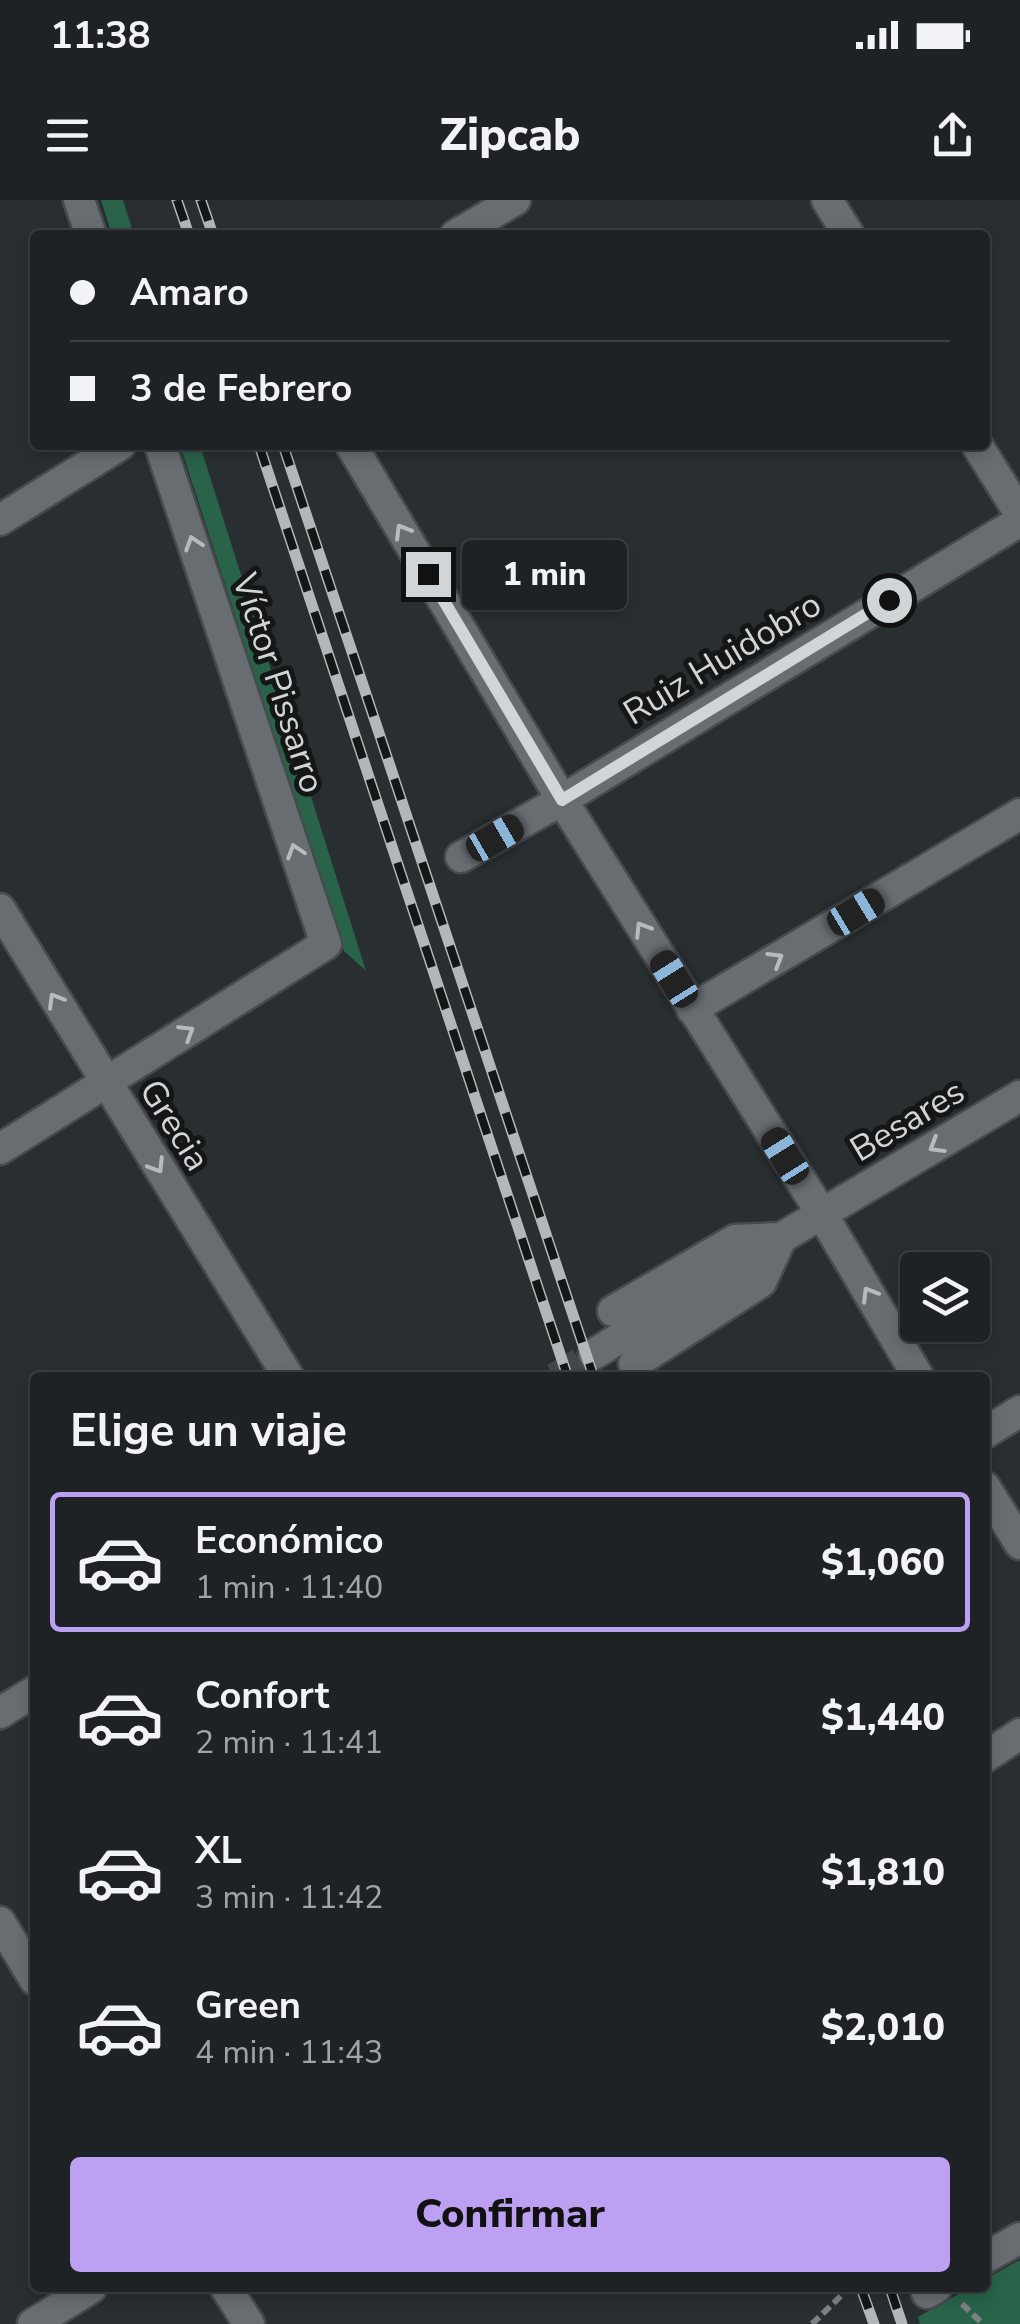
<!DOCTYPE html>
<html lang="es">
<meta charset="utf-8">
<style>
body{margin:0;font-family:"Nunito Sans",sans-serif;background:#272a2d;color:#f1f3f6;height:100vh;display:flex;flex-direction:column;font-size:38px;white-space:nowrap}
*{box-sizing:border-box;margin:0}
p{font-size:32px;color:#a1a4a7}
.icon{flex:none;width:55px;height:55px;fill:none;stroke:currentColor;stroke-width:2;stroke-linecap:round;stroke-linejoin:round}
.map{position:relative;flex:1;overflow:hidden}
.drawer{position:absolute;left:30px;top:1172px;width:960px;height:920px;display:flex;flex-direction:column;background:#1f2225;border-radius:10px;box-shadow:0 5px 15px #0003,0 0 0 2px #3c3f42}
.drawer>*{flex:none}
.guide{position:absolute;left:30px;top:30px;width:960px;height:220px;border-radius:10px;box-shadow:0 5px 15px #0003,0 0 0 2px #3c3f42;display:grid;align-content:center;height:220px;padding:0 40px;background:#1f2225}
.fabs{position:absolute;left:900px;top:1052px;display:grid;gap:20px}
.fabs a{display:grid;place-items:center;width:90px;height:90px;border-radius:10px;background:#1f2225;box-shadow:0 5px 15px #0003,0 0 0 2px #3c3f42;font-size:50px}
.end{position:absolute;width:45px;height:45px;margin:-22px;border:12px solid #d2d5d8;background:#111;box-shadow:0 0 0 5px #111}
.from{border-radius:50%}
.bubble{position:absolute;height:70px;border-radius:10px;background:#1f2225;box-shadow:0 5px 15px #0003,0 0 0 2px #3c3f42;font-size:32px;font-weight:800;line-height:70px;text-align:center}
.car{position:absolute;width:30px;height:60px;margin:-30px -15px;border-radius:12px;box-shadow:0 0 8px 2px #0007;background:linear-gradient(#222 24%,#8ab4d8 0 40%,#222 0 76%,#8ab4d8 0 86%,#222 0)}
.guide b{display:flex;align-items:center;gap:35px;height:95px;font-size:38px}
.guide b+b{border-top:2px solid #3c3f42}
.guide i{width:25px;height:25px;background:#f1f3f6}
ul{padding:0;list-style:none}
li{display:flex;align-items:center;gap:30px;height:140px;margin:0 20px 15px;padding:0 20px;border:5px solid transparent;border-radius:10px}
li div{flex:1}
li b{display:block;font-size:38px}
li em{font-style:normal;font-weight:800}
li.active{border-color:#bca0f2}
li>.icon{width:90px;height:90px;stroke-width:1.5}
h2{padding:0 40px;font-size:45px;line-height:120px}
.button{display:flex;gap:20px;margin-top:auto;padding:20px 40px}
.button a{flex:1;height:115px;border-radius:10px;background:#bca0f2;color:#111;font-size:40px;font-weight:800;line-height:115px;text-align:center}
.status{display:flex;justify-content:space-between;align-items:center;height:70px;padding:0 50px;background:#1f2225;direction:ltr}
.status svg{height:28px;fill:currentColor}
header{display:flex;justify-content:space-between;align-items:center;height:130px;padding:0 40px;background:#1f2225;font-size:45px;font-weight:800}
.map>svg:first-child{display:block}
.green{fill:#28634a}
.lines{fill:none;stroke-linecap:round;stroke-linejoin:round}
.minor-tunnel{stroke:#42474a;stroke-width:30;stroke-dasharray:30 15;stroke-linecap:butt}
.minor-casing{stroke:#484b4e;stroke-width:35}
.path{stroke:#7d8184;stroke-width:6;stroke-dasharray:10 5;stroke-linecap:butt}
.minor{stroke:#686d72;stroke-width:30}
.rail-casing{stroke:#b3b7ba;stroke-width:11}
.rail{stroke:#141617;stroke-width:8;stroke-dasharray:22;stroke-linecap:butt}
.oneway{stroke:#b8bbbe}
.route{stroke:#d2d5d8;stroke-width:12}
.labels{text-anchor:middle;stroke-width:10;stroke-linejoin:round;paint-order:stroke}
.street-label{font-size:35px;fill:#d2d5d8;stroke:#141617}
</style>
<div class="status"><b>11:38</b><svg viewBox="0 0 49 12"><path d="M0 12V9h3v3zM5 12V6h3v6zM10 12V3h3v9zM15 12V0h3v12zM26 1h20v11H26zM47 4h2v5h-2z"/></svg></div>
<header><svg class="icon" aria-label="menu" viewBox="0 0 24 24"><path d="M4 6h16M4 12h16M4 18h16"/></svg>Zipcab<svg class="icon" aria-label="share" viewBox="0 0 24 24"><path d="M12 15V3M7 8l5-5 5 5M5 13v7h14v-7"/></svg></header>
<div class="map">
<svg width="1020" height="2124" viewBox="0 0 1020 2124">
<rect width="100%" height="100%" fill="#292e31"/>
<path class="green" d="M101,0H123L134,35H112Z
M180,245H200L366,771L344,751Z
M1020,2060V2124H920L918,2117L969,2088H985V2079Z"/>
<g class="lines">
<path class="minor-tunnel" d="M555,1178L594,1154"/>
<defs>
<path id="minor" d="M79,0L91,35
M827,0L849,35
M456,35L515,0
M351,245L562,600L822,1014L919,1178
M977,245L1020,314
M0,320L120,245
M461,657L562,600L1020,321
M0,709L289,1178
M692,809L1020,614
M0,949L326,744L160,245
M613,1111L735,1040L778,1038
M594,1154L781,1038L1020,896
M634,1164L761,1082L781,1038
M985,1233L1020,1211
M985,1287L1020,1344
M0,1513L35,1491
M985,1557L1020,1534
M0,1722L35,1780
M985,2058L1020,2038
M226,2088L249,2124
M927,2093L936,2088
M33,2124L91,2088"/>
</defs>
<use href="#minor" class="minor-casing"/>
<path class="path" d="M962,2104L983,2124
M812,2124L849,2088"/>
<use href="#minor" class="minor"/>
<defs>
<path id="rail" d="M177,0L189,35
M201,0L213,35
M259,245L568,1178
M283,245L594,1178
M861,2088L874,2124
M890,2088L902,2124"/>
</defs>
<use href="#rail" class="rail-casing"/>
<use href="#rail" class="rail"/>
</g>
<defs><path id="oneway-chevron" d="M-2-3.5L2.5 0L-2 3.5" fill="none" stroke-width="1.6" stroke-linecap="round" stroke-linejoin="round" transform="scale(2.5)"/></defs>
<g class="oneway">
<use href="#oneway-chevron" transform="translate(402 331) rotate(-121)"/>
<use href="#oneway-chevron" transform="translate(193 343) rotate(-108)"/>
<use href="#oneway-chevron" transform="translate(295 651) rotate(-108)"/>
<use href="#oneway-chevron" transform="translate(642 729) rotate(-122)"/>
<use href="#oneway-chevron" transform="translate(776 759) rotate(-31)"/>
<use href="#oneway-chevron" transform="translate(55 800) rotate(-121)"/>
<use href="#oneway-chevron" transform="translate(187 832) rotate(-32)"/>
<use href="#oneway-chevron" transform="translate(936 946) rotate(149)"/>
<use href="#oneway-chevron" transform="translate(157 966) rotate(58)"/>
<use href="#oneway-chevron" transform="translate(869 1094) rotate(-121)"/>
</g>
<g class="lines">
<path class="route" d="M428,374L562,600L889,400"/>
</g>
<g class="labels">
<g class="street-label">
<text transform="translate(722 458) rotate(-31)" y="12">Ruiz Huidobro</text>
<text transform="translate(279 483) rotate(72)" y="12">Víctor Pissarro</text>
<text transform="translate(907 920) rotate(-31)" y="12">Besares</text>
<text transform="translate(175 925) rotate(58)" y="12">Grecia</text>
</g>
</g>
</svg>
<div class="fabs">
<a><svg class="icon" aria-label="layers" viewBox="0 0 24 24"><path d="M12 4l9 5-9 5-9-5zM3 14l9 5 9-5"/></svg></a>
</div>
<i class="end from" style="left:889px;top:400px"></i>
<i class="end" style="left:428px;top:374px"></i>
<div class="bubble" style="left:462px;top:340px;width:165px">1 min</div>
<i class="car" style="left:495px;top:638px;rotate:60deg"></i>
<i class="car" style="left:856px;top:712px;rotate:59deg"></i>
<i class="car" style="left:674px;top:779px;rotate:328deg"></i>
<i class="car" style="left:785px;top:956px;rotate:328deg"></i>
<div class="guide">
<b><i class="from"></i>Amaro</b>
<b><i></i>3 de Febrero</b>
</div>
<section class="drawer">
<h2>Elige un viaje</h2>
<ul>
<li class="active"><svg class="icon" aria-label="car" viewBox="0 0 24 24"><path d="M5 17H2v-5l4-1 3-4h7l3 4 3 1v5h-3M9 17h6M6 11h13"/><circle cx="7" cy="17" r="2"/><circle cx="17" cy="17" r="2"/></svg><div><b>Económico</b><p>1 min · 11:40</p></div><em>$1,060</em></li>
<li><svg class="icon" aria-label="car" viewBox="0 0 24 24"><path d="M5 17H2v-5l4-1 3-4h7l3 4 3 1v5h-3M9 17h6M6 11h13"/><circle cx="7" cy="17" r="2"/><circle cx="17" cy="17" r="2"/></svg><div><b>Confort</b><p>2 min · 11:41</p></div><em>$1,440</em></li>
<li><svg class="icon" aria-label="car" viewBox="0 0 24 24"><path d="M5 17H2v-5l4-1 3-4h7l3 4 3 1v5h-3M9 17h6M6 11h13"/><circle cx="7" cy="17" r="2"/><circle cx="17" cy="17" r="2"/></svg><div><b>XL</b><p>3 min · 11:42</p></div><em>$1,810</em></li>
<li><svg class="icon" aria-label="car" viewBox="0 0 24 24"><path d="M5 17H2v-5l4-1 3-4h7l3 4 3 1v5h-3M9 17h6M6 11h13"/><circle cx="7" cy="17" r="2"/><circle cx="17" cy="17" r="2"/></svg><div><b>Green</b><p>4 min · 11:43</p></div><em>$2,010</em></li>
</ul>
<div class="button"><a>Confirmar</a></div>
</section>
</div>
